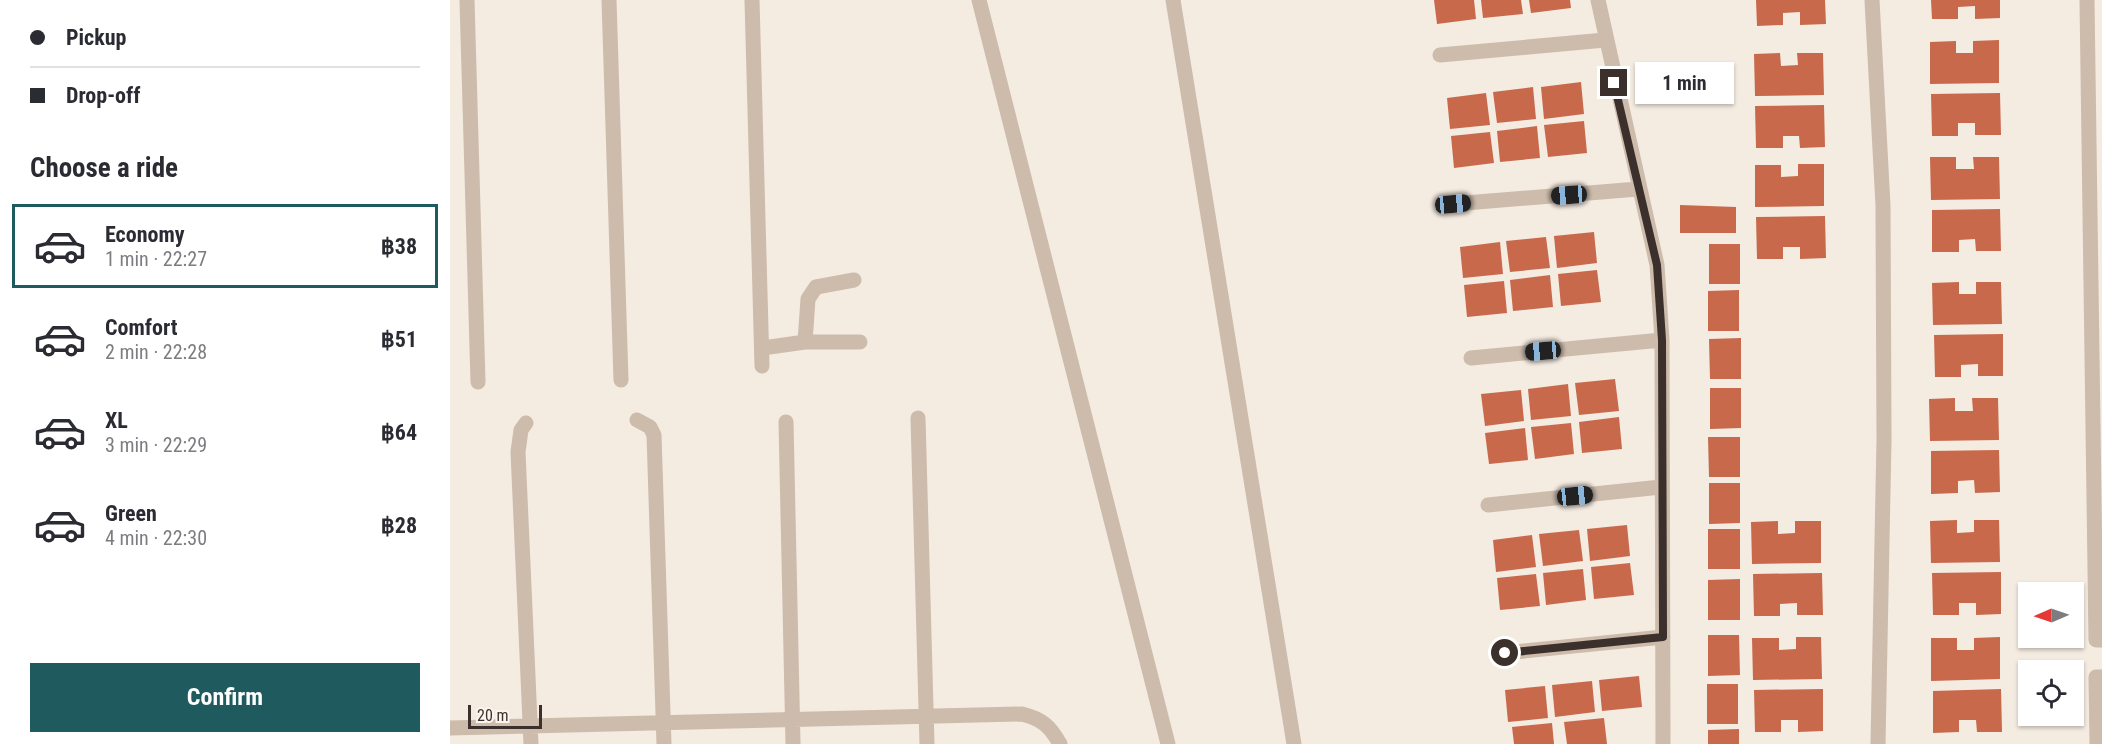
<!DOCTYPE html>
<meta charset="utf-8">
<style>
body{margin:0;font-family:"Roboto Condensed",sans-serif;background:#f7f7f7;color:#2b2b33;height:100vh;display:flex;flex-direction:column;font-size:22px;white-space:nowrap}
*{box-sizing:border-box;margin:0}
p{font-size:20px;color:#7c7c81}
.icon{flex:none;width:33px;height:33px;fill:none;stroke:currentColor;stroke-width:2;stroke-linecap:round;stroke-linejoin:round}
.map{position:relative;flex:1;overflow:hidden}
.details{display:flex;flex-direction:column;background:#fff;width:450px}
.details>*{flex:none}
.guide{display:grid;align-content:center;height:132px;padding:0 30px;background:#fff}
.needle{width:39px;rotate:268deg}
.fabs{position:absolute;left:1568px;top:582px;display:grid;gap:12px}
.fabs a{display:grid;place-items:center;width:66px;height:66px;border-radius:0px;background:#fff;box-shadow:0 2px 4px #0004;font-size:30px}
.scale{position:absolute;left:18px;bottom:15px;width:74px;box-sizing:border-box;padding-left:6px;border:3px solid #3b302b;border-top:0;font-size:16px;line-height:21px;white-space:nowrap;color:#3b302b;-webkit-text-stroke:4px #fbf5ee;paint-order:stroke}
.end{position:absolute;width:27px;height:27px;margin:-14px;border:8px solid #3b302b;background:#fff;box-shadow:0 0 0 3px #fff}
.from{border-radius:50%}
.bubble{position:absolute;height:42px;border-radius:0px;background:#fff;box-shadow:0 2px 4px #0004;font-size:20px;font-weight:700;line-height:42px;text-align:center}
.car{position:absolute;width:18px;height:36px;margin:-18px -9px;border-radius:8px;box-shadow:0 0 4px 2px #0007;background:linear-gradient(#222 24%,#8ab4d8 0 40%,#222 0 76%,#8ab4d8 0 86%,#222 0)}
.guide b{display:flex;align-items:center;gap:21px;height:57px;font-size:22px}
.guide b+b{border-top:2px solid #e1e1e2}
.guide i{width:15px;height:15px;background:#2b2b33}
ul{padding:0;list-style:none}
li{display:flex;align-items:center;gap:18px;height:84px;margin:0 12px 9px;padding:0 18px;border:3px solid transparent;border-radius:0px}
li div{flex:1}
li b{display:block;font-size:22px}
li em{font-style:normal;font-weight:700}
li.active{border-color:#1f5a5e}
li>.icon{width:54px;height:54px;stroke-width:1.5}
h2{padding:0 30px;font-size:27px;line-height:72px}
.action{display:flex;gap:12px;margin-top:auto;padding:12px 30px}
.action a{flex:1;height:69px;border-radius:0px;background:#1f5a5e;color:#fff;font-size:24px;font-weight:700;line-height:69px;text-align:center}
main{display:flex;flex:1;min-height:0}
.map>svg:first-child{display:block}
.building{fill:#c8694b}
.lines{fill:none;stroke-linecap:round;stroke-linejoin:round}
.minor{stroke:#cdbbac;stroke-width:15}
.route{stroke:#3b302b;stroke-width:8}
</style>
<main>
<section class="details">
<div class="guide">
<b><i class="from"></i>Pickup</b>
<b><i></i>Drop-off</b>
</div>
<h2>Choose a ride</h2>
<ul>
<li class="active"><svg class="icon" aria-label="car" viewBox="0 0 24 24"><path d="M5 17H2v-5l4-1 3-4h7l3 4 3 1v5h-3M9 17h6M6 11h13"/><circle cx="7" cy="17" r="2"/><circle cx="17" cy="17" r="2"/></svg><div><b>Economy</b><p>1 min · 22:27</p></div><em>฿38</em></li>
<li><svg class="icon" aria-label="car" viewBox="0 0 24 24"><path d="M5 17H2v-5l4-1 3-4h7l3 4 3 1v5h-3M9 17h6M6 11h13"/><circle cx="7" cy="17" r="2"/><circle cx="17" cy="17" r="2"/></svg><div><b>Comfort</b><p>2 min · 22:28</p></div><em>฿51</em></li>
<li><svg class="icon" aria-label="car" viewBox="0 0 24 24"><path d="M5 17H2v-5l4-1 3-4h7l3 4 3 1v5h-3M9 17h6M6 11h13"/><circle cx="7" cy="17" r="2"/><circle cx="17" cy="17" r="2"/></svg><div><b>XL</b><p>3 min · 22:29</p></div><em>฿64</em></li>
<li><svg class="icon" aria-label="car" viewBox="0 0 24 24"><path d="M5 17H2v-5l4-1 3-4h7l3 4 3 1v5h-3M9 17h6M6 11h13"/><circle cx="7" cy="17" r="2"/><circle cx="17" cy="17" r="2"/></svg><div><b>Green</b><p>4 min · 22:30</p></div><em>฿28</em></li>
</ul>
<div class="action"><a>Confirm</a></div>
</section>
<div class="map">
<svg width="1652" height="744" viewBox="0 0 1652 744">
<rect width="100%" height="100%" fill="#f4ebe1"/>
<path class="building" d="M984,0H1024L1026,19L987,24Z
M1031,0H1071L1073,14L1033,18Z
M1079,0H1120L1121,8L1081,13Z
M1306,0H1375L1376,24L1350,25V12L1333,13V25L1307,26Z
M1481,0H1550V18L1525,19V6L1508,7V19H1482Z
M1549,40V83L1480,84V42L1506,41V53H1523V41Z
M1330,53L1331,66L1348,65L1347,53H1373L1374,95L1305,96L1304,54Z
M1131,82L1134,114L1094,119L1091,87Z
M1083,87L1086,119L1047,123L1043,92Z
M1036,93L1040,125L1000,129L997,98Z
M1550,93L1551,135H1525V123H1508V136H1482L1481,94Z
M1374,105L1375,147L1350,148L1349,136H1333V148H1306L1305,106Z
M1134,121L1137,153L1098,157L1094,125Z
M1087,126L1090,158L1050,162L1047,131Z
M1040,132L1044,163L1004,168L1001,136Z
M1480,157H1506V169H1524L1523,157H1549L1550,199L1481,200Z
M1348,164H1374V206L1305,207V165H1331V177L1348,176Z
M1230,205L1286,207V233H1230Z
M1550,209L1551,251H1526L1525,239L1509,240V252H1482V210Z
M1375,216L1376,258L1350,259V247H1333V259H1307L1306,217Z
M1144,232L1147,263L1107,268L1104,236Z
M1096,237L1100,268L1060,272L1056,241Z
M1050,242L1053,274L1013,278L1010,247Z
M1259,244H1290V284H1259Z
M1147,270L1151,302L1111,306L1108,274Z
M1100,275L1103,307L1063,311L1060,280Z
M1054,281L1057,313L1017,317L1014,285Z
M1509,282V294H1526V282H1551L1552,324L1483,325L1482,283Z
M1289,290V331H1258V291Z
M1553,334V376H1528V364L1511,365V377H1485L1484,335Z
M1291,338V379H1260L1259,339Z
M1165,379L1169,411L1129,415L1125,383Z
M1118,384L1121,416L1081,420L1078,389Z
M1260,388H1291V428L1260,429Z
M1071,390L1074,421L1035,426L1031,394Z
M1505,398V411H1523L1522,398H1548L1549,440L1480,441L1479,399Z
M1169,417L1172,449L1132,453L1129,422Z
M1121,423L1124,454L1085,459L1081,427Z
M1075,428L1078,460L1039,464L1035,433Z
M1258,437H1290V477H1259Z
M1549,450L1550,492L1525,493L1524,480L1508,481V493L1481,494V451Z
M1259,483H1290V523L1259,524Z
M1507,520V533L1524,532V520H1549L1550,562L1481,563L1480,521Z
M1328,521V534L1345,533V521H1371V563L1302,564L1301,522Z
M1177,525L1180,556L1140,561L1137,529Z
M1258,529H1290V569H1258Z
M1129,530L1133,561L1093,566L1089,534Z
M1082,535L1086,567L1046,572L1043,540Z
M1180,563L1184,595L1144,599L1141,567Z
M1133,569L1136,600L1096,605L1093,573Z
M1551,572V614L1526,615V603H1509V615H1483L1482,573Z
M1372,573L1373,615H1347V603L1330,604V616H1304L1303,574Z
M1086,574L1090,606L1050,610L1047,578Z
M1290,579V620H1258V580Z
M1258,635H1289L1290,675L1258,676Z
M1346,637H1371L1372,679L1303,680L1302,638H1329V650L1346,649Z
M1550,637V679L1481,681V638H1507V650H1524V638Z
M1189,676L1192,707L1152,711L1149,680Z
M1142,681L1145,712L1105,717L1102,685Z
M1257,684H1288V724H1257Z
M1095,686L1098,718L1058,722L1055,690Z
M1373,689V731L1348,732V720H1331V732H1305L1304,690Z
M1551,689L1552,732H1527L1526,720H1509V732L1483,733V691Z
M1154,718L1157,744H1117L1114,722Z
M1102,723L1104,744H1064L1062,727Z
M1289,729V744H1258V730Z"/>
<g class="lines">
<path class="minor" d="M17,0L28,382
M159,0L171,380
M302,0L312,366
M529,0L718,744
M723,0L844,744
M1148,0L1207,265L1212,340L1213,744
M1422,0L1433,205L1434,440L1428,744
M1637,0L1646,640H1652
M990,55L1155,40
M1003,204L1188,189
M355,342H410
M312,348L355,342L358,299L366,287L404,280
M1021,358L1212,340
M468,418L477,744
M187,420L200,427L204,435L214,744
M336,422L343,744
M76,423L71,430L68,452L81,744
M1038,505L1211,487
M1055,653L1213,637
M0,728L572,714C592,719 600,726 610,744
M1647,744L1646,677H1652"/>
</g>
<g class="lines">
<path class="route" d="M1055,653L1213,637L1212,340L1207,265L1164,83"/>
</g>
</svg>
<div class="fabs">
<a><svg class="needle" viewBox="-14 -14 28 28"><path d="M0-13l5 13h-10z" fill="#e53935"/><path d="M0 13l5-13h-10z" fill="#7c7c81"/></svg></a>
<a><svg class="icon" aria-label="locate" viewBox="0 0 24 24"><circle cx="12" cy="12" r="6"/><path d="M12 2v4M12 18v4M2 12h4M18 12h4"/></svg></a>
</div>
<div class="scale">20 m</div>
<i class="end from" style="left:1055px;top:653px"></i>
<i class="end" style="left:1164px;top:83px"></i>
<div class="bubble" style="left:1185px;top:62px;width:99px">1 min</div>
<i class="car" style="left:1119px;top:195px;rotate:266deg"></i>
<i class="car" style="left:1003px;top:204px;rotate:85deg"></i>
<i class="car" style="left:1093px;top:351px;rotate:265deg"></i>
<i class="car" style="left:1125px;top:496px;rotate:84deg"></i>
</div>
</main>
